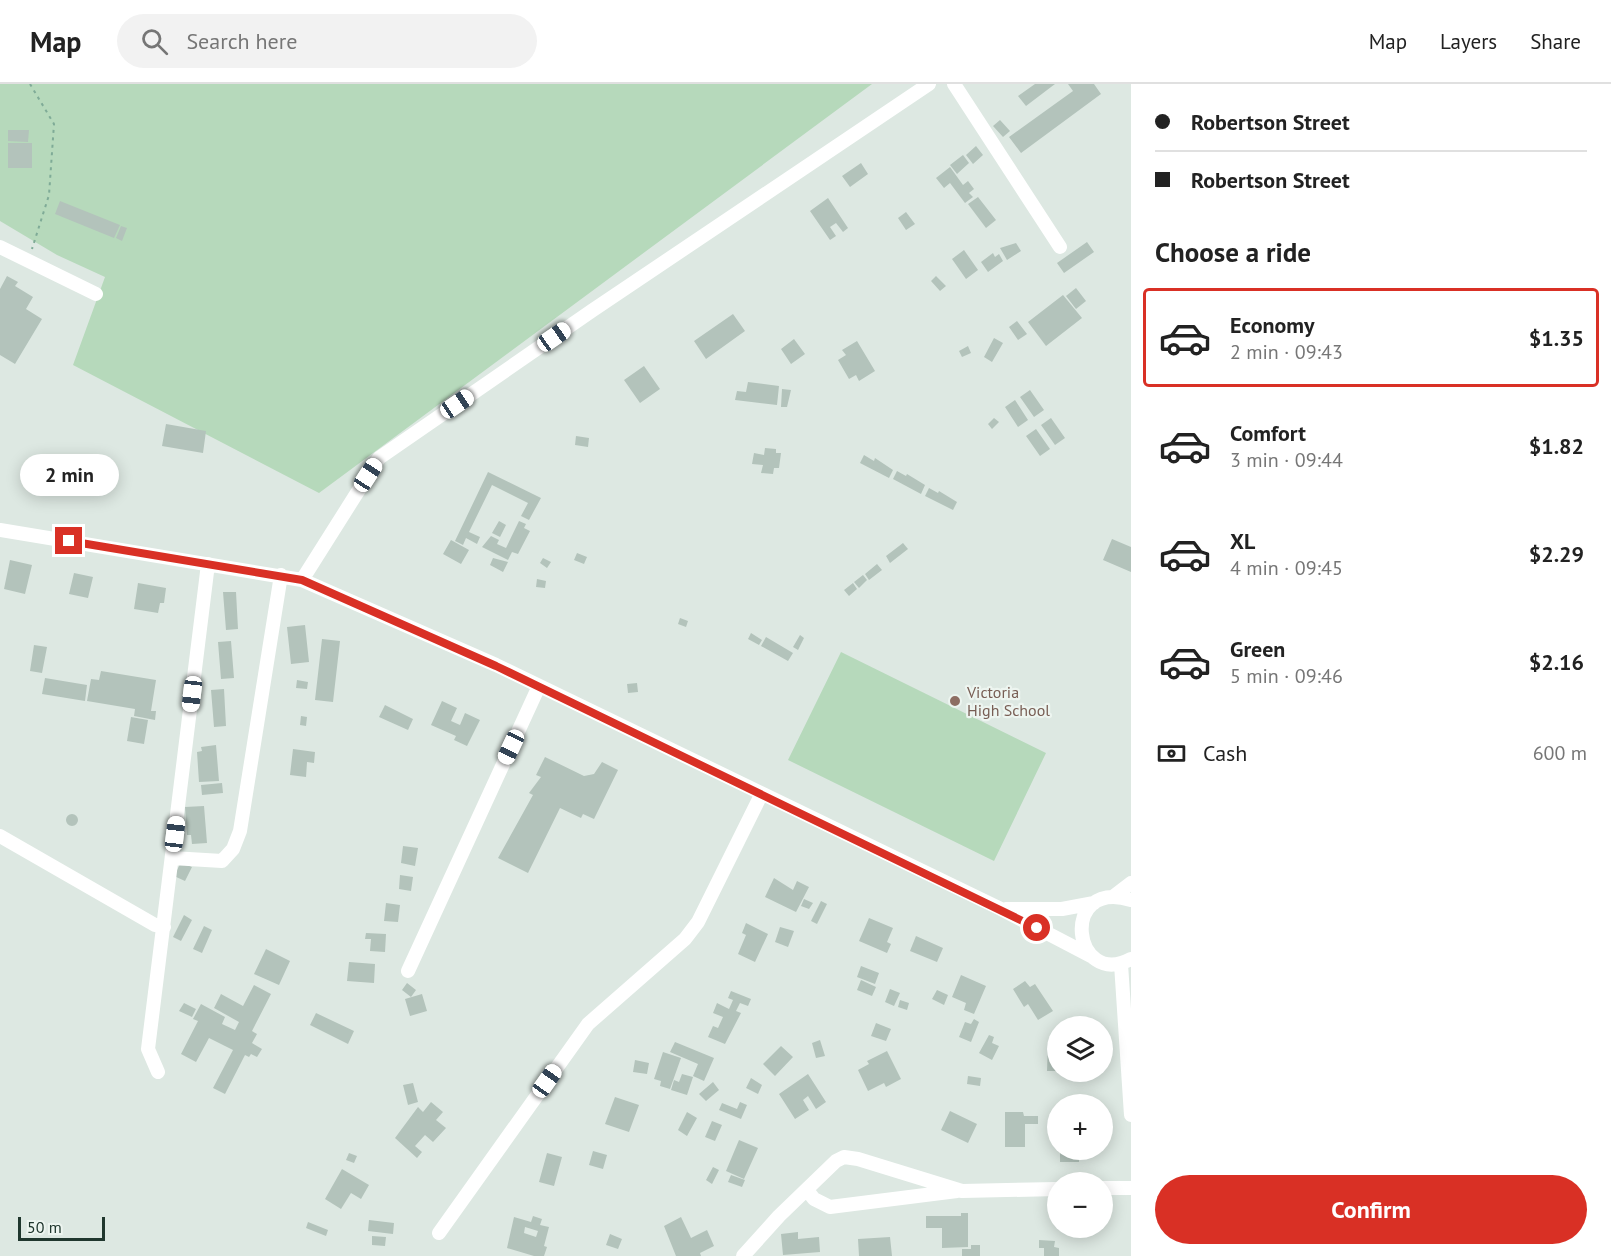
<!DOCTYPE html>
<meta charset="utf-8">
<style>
body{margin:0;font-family:"PT Sans",sans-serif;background:#f2f2f2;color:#222;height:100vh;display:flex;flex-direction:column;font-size:22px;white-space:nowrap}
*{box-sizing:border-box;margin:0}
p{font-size:20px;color:#767676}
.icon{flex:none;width:33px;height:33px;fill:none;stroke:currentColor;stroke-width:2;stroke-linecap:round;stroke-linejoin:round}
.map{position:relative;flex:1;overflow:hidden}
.details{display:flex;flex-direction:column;background:#fff;width:480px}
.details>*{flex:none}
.hud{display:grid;align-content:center;height:132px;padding:0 24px;background:#fff}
.tools{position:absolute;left:1047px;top:932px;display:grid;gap:12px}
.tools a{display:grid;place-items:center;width:66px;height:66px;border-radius:50%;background:#fff;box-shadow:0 3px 15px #0003;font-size:30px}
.scale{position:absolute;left:18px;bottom:15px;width:87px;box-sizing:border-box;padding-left:6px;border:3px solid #20372e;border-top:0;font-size:16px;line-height:21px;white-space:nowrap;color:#20372e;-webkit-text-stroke:4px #edf5f0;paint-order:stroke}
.end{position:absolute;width:27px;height:27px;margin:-14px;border:8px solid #d93025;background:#fff;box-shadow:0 0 0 3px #fff}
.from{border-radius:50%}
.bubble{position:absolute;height:42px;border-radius:21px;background:#fff;box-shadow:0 3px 15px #0003;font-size:20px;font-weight:800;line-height:42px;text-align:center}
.car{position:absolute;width:18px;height:36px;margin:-18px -9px;border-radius:8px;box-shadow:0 0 4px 2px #0007;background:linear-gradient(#fff 24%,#345 0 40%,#fff 0 76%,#345 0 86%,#fff 0)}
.hud b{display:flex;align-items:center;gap:21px;height:57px;font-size:22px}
.hud b+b{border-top:2px solid #e0e0e0}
.hud i{width:15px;height:15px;background:#222}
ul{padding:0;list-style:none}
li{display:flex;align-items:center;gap:18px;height:99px;margin:0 12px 9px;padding:0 12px;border:3px solid transparent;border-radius:6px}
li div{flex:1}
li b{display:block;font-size:22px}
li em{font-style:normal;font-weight:800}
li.selected{border-color:#d93025}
li>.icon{width:54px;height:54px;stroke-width:1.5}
h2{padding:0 24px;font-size:27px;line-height:72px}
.pay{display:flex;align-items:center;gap:15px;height:66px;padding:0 24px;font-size:22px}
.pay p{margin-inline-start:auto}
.cta{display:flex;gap:12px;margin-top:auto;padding:12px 24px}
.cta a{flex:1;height:69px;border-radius:36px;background:#d93025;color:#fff;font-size:24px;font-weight:800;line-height:69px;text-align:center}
header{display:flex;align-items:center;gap:36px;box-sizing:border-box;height:84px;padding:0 30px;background:#fff;border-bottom:2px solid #e0e0e0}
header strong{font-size:28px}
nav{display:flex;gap:33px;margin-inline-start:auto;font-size:21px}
.search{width:420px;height:54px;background:#f2f2f2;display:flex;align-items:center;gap:15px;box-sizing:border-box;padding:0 21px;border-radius:33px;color:#767676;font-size:22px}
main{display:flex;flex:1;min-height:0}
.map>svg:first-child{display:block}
.green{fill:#b6d9bb}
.building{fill:#b3c3bb;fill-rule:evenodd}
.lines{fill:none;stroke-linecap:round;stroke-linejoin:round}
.path{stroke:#7fab97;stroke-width:2;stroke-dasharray:3 4.5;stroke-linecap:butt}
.minor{stroke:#fff;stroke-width:14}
.route{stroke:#d93025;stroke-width:8}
.education-dot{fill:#8d6e63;stroke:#edf5f0;stroke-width:2}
.labels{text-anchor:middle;stroke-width:4.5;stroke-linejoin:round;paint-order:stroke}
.education-label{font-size:16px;fill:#785e54;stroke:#edf5f0;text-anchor:start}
</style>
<header>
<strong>Map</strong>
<div class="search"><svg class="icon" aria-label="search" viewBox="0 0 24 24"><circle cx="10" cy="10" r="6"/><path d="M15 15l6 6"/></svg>Search here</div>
<nav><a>Map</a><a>Layers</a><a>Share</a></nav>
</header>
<main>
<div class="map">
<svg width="1131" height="1172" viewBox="0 0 1131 1172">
<rect width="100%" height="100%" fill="#dde8e2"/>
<path class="green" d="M0,0H872L319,409L73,281L105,193L57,171L0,137Z
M841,568L1046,669L994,777L788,676Z"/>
<path class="building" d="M1035,0H1055L1026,22L1018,12Z
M1068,0H1094L1101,10L1021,69L1009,53L1073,7Z
M1000,36L1010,47L1003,53L993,42Z
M8,46H29L28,58L8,57Z
M8,59H32V84H8Z
M976,62L983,71L973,80L966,71Z
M963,71L969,79L957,90L950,81Z
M861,79L868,90L850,103L842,92Z
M950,83L963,101L968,97L974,105L969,109L973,113L965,119L950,99L944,104L936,94Z
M978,113L996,136L986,144L968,120Z
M828,114L848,144L843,148L836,139L830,143L836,152L830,156L810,127Z
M60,117L120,141L114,154L55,130Z
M906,128L915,140L906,146L898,134Z
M121,142L127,144L122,157L116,154Z
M1087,158L1094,168L1064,189L1057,179Z
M1016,159L1021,167L1007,176L1000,164Z
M964,166L978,186L966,195L952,175Z
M993,169L995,173L999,170L1003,177L988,188L981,178Z
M7,192L18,198L15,202L33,213L26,225L42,235L15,280L0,271V205Z
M936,192L946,202L940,207L931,197Z
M1076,204L1086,217L1076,225L1066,212Z
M1063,211L1082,234L1046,262L1028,238Z
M733,230L745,247L706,275L694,257Z
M1017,237L1027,250L1018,256L1009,243Z
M994,254L1003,259L992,278L984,273Z
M794,255L805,270L791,280L781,265Z
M857,257L875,287L859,297L856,291L849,295L838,276L846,271L842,266Z
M968,262L971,269L962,273L959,267Z
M644,282L660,305L640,319L624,296Z
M748,298L779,302L777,321L735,316L737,307L746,308Z
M782,305L791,306L787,323H781Z
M1030,306L1044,326L1034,333L1020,313Z
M1015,316L1028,336L1018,343L1005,323Z
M994,334L999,338L992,345L988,340Z
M1051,334L1065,354L1055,361L1041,341Z
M166,340L206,347L203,369L162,362Z
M1036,345L1050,365L1040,372L1026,352Z
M576,352L589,354L588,363L575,361Z
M765,364L776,365V369H781L779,384H774L773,390L761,389L763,381L752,380L754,369L764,371Z
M864,371L874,377L875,374L893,386L889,394L860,379Z
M897,387L906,392L907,390L925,401L921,410L893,395Z
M488,388L541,414L529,436L521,432L528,419L492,401L469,448L480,453L477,460L466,454L463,461L455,457Z
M929,404L938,409L939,407L957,418L953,426L925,412Z
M499,437L506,441L500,453L492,449Z
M519,437L526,440L524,444L530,447L518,470L512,468L508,476L482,463L491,452L499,456L497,460L506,464Z
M1112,455L1131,463V488L1103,476Z
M451,456L469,466L461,480L443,470Z
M903,459L908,465L890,479L886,472Z
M577,469L587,473L584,480L574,476Z
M493,474L508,478L503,488L490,481Z
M543,474L551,478L547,484L540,479Z
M10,476L32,481L25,510L4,505Z
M877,480L882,486L869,496L865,490Z
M74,489L93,493L88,514L69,510Z
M863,491L867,496L859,504L854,498Z
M537,495L546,497L545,504L536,503Z
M138,499L166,504L164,519H160L158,529L134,525Z
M853,499L857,505L849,512L844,506Z
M223,508H236L238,545L226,546Z
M680,534L688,537L686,543L678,540Z
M305,541L309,578L291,580L287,543Z
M751,549L762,556L759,561L748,555Z
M800,551L804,554L798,566L793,563Z
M766,553L793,569L788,577L761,562Z
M322,555L340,557L333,618L315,616Z
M231,557L234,594L221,595L218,558Z
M34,561L47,563L42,589L30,587Z
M101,587L156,596L151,627H156L155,636L134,632L135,625L87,617L91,595L99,596Z
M45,594L87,601L85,617L42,610Z
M297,596L308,598L307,605L296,604Z
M637,599L638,608L628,609L627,600Z
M224,605L226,642L214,643L211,606Z
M442,617L457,624L451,637L460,641L465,629L480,636L467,662L454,656L456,652L431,641Z
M385,621L413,635L408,646L379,633Z
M301,632L307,633L306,642L300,641Z
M131,633L148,636L144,660L127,657Z
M216,661L219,697L199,698L197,668L202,667L201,663Z
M293,665L315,668L314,679L307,678L306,693L290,691Z
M545,673L584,692L594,690L602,678L618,686L594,735L583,730L581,734L560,724L528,789L498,774L533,711L529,709L541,693L536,691Z
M222,699L223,709L202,711L201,701Z
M204,722L207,759L192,760L191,751H187L185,723Z
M66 736a6 6 0 1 1 12 0a6 6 0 1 1-12 0Z
M403,762L418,764L415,782L401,779Z
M181,778L192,783L185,797L174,792Z
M400,791L413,793L411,807L399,805Z
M774,794L793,806L797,797L809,803L796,828L765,813Z
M804,815L813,819L809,825L801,822Z
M821,817L827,820L817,840L811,837Z
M386,819L400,821L398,838L384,837Z
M184,831L192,836L181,857L173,853Z
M869,834L893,844L887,858L891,860L887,869L859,857Z
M746,839L768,850L755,878L738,870L746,851L742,849Z
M204,842L212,846L202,869L193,865Z
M780,843L794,847L788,863L775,858Z
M366,849L386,850L385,868L370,867L371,855H365Z
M916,852L943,864L937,878L910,867Z
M266,865L290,877L279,901L254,890Z
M349,878L375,880L374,899L347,897Z
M861,882L879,889L875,900L857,893Z
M961,891L986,902L974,930L964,926L966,919L952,913Z
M861,896L876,903L872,912L857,906Z
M1025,897L1030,903L1035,900L1053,927L1038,936L1028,920L1024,923L1013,905Z
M407,899L416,906L411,913L402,906Z
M254,901L271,910L252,947L257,950L252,959L262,965L257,973L251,970L249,973L245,971L225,1010L213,1004L233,966L209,954L196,978L181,970L198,937L193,935L201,920L225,933L222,940L235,946L239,938L214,924L221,910L243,922Z
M890,905L900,909L894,922L885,918Z
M937,906L948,911L944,921L932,915Z
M731,907L751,915L748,922L740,919L736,927L741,929L725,960L708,953L713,942L718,944L723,933L713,929L717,919L729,925L733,916L728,914Z
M422,910L427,927L410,932L405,915Z
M900,916L909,919L907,926L898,923Z
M184,919L196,925L192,933L179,927Z
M316,929L354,947L348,960L310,941Z
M974,935L979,938L971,958L959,953L965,938L971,940Z
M876,939L891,945L886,957L871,952Z
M989,951L994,953L992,959L999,962L992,976L979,969Z
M820,956L825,972L816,974L812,959Z
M675,958L714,974L704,997L693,992L698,980L670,968Z
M1048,959H1058V987H1047Z
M781,962L793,973L775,992L763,980Z
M887,967L901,995L886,1003L884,999L868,1007L858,986L869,980L867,977Z
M663,968L681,974L670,1005L660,1002L661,997L654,995Z
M635,976L649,979L647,990L633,988Z
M682,990L693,993L687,1011L671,1006L674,996L679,998Z
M808,990L826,1018L816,1025L808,1012L803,1016L809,1026L795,1035L779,1010Z
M968,992L981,994L980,1002L967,1000Z
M751,994L762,1001L758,1010L746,1004Z
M713,998L719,1006L706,1017L699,1010Z
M413,999L418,1018L408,1021L403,1001Z
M615,1013L639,1021L629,1048L605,1040Z
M431,1018L443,1028L436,1036L446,1044L433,1058L425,1051L415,1062L422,1068L417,1074L395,1054L418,1023L423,1028Z
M740,1018L747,1021L741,1035L719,1026L722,1019L737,1025Z
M950,1027L977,1040L968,1059L941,1046Z
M687,1028L697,1034L687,1052L678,1046Z
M1005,1028H1023L1024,1032H1038V1040H1025V1063H1005Z
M712,1037L722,1041L715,1057L705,1053Z
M739,1056L758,1064L744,1095L726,1087Z
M1060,1065H1079V1078H1060Z
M593,1067L607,1071L603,1085L589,1081Z
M349,1069L357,1072L354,1079L346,1076Z
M547,1069L562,1073L554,1102L539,1098Z
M713,1083L719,1086L712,1100L706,1096Z
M342,1085L369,1101L361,1115L351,1109L341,1125L325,1115Z
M731,1091L745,1096L742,1103L728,1098Z
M961,1129H968V1163L942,1164V1144H926V1132H961Z
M533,1132L542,1135L540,1141L549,1143L544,1162L547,1163L544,1172H534L507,1164L514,1133L531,1138ZM525,1143L538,1147L536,1153L524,1149Z
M681,1133L691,1154L707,1146L714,1162L700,1169L701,1172H676L664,1142Z
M369,1136L394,1139L393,1150L368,1147Z
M308,1138L328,1146L326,1152L306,1144Z
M798,1148V1155L819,1153L820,1168L783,1171L781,1150Z
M610,1150L622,1155L618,1165L606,1161Z
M372,1152L386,1153L385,1162L372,1161Z
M890,1153L892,1172H859L858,1155Z
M1039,1156L1055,1157L1054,1163L1059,1164V1172H1044V1164H1039Z
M971,1161H980V1172H962V1165H971Z"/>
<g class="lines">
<path class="path" d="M30,0L54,40L49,111L32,165"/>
<path class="minor" d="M954,0L1060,163
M0,163L96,210
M0,446L302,496L496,581L1001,825L1091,872
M302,496L379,374L593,226L929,0
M0,752L155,841L164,843
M172,774L222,777L233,765L240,747L281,491
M1114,812L1131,799
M1131,816C1058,794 1073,906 1131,875
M1006,825H1062L1094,819
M1121,880L1131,1031
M408,887L539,602
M158,988L148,965L208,480
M1102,1104H1131
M807,1106L814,1115L830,1123L957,1107
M439,1149L588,940L685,855L698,838L761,711
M743,1172L779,1132L836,1077L844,1073L858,1075L962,1107L1058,1105"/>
</g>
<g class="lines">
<path class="route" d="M69,457L302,496L496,582L1037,844"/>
</g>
<circle class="education-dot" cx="955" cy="617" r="6"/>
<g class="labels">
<g class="education-label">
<text x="967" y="614">Victoria<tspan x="967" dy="18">High School</tspan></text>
</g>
</g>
</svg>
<div class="tools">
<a><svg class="icon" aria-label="layers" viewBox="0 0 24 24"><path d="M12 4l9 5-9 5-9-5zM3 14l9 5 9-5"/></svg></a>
<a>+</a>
<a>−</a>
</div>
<div class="scale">50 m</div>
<i class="end from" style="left:1037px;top:844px"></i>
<i class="end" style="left:69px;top:457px"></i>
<div class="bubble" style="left:20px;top:370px;width:99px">2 min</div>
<i class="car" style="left:554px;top:253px;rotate:55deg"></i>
<i class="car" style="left:457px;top:320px;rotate:56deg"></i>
<i class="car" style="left:368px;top:391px;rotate:33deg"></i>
<i class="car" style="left:192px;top:610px;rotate:187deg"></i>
<i class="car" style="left:511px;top:663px;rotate:205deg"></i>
<i class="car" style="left:175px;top:750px;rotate:7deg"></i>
<i class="car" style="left:547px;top:997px;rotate:35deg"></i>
</div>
<section class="details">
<div class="hud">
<b><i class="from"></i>Robertson Street</b>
<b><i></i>Robertson Street</b>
</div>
<h2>Choose a ride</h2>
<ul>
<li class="selected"><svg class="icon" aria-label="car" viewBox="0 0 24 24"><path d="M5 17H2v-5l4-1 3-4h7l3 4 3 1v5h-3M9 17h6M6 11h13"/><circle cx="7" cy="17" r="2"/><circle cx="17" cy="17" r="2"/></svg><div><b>Economy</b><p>2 min · 09:43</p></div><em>$1.35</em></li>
<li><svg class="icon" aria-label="car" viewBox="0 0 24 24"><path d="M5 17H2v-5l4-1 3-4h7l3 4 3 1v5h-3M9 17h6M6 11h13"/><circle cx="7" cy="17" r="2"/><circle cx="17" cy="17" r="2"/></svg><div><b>Comfort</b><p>3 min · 09:44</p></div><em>$1.82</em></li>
<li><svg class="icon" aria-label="car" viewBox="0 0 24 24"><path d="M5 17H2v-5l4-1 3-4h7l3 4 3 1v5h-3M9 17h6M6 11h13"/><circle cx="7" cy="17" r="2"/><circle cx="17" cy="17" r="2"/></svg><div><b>XL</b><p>4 min · 09:45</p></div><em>$2.29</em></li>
<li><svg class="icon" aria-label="car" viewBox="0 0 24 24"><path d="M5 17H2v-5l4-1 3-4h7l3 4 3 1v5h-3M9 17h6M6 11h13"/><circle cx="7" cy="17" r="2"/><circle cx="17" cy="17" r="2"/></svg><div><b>Green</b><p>5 min · 09:46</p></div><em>$2.16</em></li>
</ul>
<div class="pay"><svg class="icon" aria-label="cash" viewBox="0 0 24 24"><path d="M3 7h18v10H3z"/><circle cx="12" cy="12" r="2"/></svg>Cash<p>600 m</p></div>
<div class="cta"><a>Confirm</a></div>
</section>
</main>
